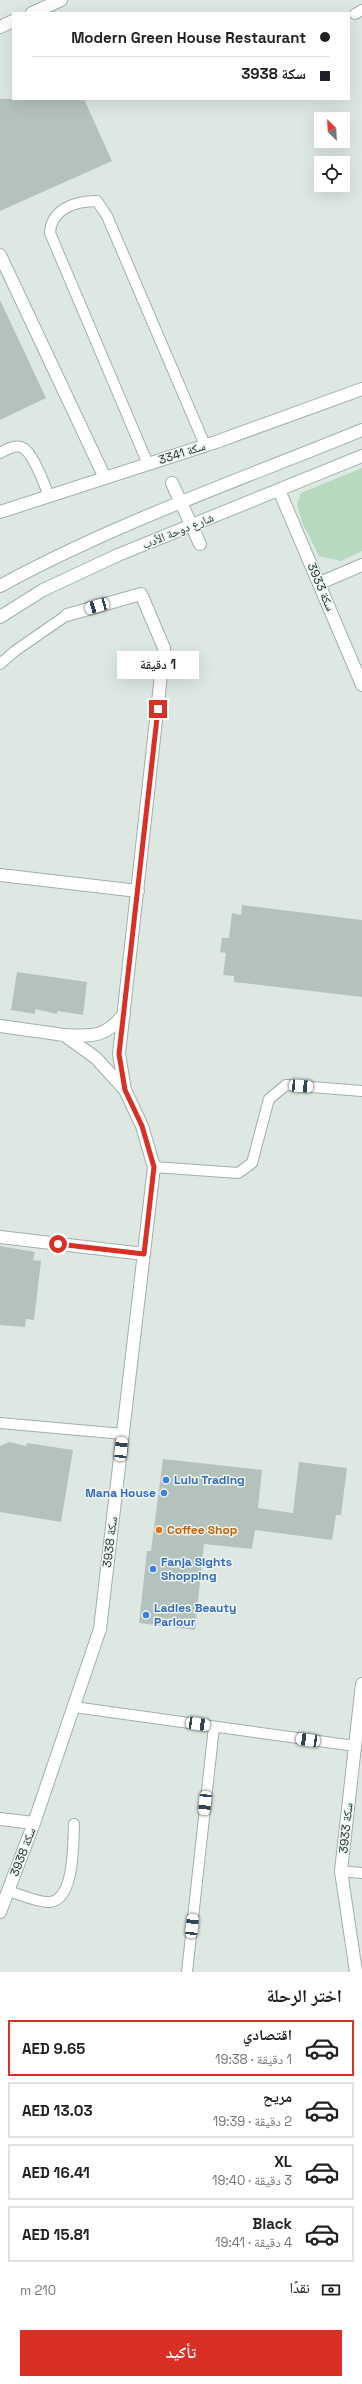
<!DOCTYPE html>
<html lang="ar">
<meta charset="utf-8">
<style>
body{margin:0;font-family:"Space Grotesk","Noto Naskh Arabic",sans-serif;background:#f6f6f6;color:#202124;direction:rtl;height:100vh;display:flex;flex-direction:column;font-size:15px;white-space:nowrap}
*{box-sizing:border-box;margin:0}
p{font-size:13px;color:#757577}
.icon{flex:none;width:22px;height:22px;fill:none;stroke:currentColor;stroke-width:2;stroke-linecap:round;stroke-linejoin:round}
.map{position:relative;height:1972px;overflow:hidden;direction:ltr}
.drawer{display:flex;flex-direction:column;background:#fff;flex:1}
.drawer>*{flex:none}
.top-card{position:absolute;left:12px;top:12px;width:338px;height:88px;border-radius:0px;box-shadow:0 4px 16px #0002;direction:rtl;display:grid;align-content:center;height:88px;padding:0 20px;background:#fff}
.needle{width:26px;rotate:336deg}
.controls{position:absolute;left:314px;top:112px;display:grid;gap:8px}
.controls a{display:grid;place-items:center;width:36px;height:36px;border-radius:0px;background:#fff;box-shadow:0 4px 16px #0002;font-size:20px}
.end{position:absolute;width:18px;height:18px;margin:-9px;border:5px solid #d93025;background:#fff;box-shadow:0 0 0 2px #fff}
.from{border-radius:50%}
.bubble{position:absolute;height:28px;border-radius:0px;background:#fff;box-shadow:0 4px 16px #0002;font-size:13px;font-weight:600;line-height:28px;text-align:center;direction:rtl}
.car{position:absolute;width:12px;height:24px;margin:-12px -6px;border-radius:5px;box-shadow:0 0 3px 1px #0007;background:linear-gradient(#fff 24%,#345 0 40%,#fff 0 76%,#345 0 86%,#fff 0)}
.top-card b{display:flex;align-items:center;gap:14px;height:38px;font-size:15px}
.top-card b+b{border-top:1px solid #e0e0e0}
.top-card i{width:10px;height:10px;background:#202124}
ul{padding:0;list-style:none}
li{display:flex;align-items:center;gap:12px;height:56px;margin:0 8px 6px;padding:0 12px;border:2px solid #e0e0e0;border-radius:0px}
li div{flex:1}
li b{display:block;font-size:15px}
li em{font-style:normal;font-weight:600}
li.current{border-color:#d93025}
li>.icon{width:36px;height:36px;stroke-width:1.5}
h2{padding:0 20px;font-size:18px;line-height:48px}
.pay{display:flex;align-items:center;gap:10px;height:44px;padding:0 20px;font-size:15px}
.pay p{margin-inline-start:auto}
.cta{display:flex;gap:8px;margin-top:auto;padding:8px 20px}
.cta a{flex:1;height:46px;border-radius:0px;background:#d93025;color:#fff;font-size:16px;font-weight:600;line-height:46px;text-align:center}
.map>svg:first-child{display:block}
.green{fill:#b7d9bd}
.building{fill:#b3c3bb}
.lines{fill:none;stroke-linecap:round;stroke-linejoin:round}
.service-casing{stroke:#a1afa9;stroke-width:12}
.pedestrian-casing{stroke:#a1afa9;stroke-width:14}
.minor-casing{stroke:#a1afa9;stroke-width:14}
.tertiary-casing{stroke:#a1afa9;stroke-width:14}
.secondary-casing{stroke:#9eb3a9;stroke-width:14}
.service{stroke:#fff;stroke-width:10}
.pedestrian{stroke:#fff;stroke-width:12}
.minor{stroke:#fff;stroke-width:12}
.tertiary{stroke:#fff;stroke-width:12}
.secondary{stroke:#fff;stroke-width:12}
.route{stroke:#d93025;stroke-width:5}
.shop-dot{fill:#3f7fe0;stroke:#eef5f1;stroke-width:1.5}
.food-dot{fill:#e8710a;stroke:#eef5f1;stroke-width:1.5}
.labels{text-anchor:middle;stroke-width:3;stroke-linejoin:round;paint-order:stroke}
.street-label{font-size:12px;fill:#20372f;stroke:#eef5f1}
.shop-label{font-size:12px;font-weight:bold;fill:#366cbe;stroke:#eef5f1;text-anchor:start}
.food-label{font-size:12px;font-weight:bold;fill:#c56008;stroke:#eef5f1;text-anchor:start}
</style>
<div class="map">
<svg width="362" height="1972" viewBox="0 0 362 1972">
<rect width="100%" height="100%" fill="#dee8e3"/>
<path class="green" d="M362,468V551L341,561L319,556L302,522L297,504L301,493Z"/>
<path class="building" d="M0,99H84L112,161L0,211Z
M0,300L46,398L0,420Z
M242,905L362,920V997L234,982V976L223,975L226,953L220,952L222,938H229L232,913L241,915Z
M17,972L87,982L83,1015L58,1011L57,1014L35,1009V1014L11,1010Z
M0,1246L35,1252L33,1260L41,1261L34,1320L26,1319L25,1327L0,1325Z
M9,1442L26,1446L27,1443L73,1450L61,1522L0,1512V1446Z
M163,1459L262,1470L258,1508L293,1513L299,1462L347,1468L341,1515H336L332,1540L255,1530L252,1549L204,1544L195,1630L139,1623L147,1551H151Z"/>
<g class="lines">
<defs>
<path id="service" d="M355,14L362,10
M0,453C7,449 14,445 21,447C33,451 44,484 49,496
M148,464L50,233C51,209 75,201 97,201L107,216L205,445
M0,664L15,651L67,615
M154,1167L238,1173L252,1163L269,1099L286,1085L362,1091
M0,1423L123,1434
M74,1707L355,1746
M341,1871L362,1873
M8,1891C20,1894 38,1903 50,1902C75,1899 73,1843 74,1824
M187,1972L214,1727"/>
<path id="pedestrian" d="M172,483L200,544"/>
<path id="minor" d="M0,255L105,478
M279,490L362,685
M0,512L216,442L362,389
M320,583L362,565
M67,615L141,594L164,648L119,1054L125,1090
M0,875L138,891
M0,1026L64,1035L96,1058L125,1090L142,1126L154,1167L100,1629L34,1823L0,1912
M64,1035C93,1036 105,1038 124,1014
M0,1237L144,1254
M0,1819L34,1823
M356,1972L341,1871L362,1684"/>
<path id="tertiary" d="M32,13L61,0
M0,27L13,21"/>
<path id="secondary" d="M0,586C115,523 240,480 362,430
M0,617L43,590L118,555L362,456"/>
</defs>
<use href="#service" class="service-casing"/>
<use href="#pedestrian" class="pedestrian-casing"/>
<use href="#minor" class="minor-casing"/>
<use href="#tertiary" class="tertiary-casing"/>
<use href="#secondary" class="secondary-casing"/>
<use href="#service" class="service"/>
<use href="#pedestrian" class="pedestrian"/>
<use href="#minor" class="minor"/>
<use href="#tertiary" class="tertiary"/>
<use href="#secondary" class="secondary"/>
</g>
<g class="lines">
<path class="route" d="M58,1244L144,1254L154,1167L142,1126L125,1090L119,1054L158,709"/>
</g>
<g class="shop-dot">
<circle cx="166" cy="1480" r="4"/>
<circle cx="164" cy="1493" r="4"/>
<circle cx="153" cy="1569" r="4"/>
<circle cx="146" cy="1615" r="4"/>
</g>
<circle class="food-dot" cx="159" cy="1530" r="4"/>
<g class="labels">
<g class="street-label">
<text transform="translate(182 453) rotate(-18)" y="4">سكة 3341</text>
<text transform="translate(178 531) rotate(-22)" y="4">شارع دوحة الأدب</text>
<text transform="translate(321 587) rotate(67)" y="4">سكة 3933</text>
<text transform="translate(110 1542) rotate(-83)" y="4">سكة 3938</text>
<text transform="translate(346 1828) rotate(-84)" y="4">سكة 3933</text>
<text transform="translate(23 1852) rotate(-69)" y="4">سكة 3938</text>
</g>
<g class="shop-label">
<text x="174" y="1484">Lulu Trading</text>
<text x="156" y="1497" text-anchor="end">Mana House</text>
<text x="161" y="1566">Fanja Sights<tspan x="161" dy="14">Shopping</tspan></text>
<text x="154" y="1612">Ladies Beauty<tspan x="154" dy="14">Parlour</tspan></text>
</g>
<g class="food-label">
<text x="167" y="1534">Coffee Shop</text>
</g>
</g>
</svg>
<div class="controls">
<a><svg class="needle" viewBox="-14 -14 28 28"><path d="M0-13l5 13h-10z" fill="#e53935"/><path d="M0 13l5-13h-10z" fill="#757577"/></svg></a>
<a><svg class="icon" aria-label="locate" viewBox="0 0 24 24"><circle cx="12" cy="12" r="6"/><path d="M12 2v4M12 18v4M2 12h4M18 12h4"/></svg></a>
</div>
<i class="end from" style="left:58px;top:1244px"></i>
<i class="end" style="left:158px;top:709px"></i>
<div class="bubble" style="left:117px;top:651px;width:82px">1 دقيقة</div>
<i class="car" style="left:97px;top:606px;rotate:254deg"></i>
<i class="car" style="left:301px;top:1086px;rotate:94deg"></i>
<i class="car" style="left:121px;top:1449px;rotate:6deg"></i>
<i class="car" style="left:198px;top:1724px;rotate:98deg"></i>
<i class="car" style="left:308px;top:1740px;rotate:278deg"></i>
<i class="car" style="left:205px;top:1803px;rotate:186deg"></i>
<i class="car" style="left:192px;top:1926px;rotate:6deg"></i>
<div class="top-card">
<b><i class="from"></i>Modern Green House Restaurant</b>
<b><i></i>سكة 3938</b>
</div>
</div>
<section class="drawer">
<h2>اختر الرحلة</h2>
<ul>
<li class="current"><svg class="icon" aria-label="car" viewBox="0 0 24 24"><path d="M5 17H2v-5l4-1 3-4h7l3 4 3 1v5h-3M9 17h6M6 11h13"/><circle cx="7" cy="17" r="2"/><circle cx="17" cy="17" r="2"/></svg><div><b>اقتصادي</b><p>1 دقيقة · 19:38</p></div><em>AED 9.65</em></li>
<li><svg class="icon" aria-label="car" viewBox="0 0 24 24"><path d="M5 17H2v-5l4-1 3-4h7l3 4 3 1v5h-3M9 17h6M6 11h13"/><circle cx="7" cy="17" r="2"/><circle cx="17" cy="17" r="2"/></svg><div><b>مريح</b><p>2 دقيقة · 19:39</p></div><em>AED 13.03</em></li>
<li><svg class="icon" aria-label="car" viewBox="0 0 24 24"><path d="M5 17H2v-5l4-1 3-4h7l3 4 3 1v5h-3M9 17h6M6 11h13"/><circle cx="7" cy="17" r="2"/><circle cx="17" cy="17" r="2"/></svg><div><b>XL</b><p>3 دقيقة · 19:40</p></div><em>AED 16.41</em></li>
<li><svg class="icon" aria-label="car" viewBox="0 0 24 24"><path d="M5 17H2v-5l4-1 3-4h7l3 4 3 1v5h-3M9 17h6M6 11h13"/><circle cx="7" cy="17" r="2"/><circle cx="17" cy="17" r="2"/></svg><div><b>Black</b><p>4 دقيقة · 19:41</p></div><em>AED 15.81</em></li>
</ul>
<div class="pay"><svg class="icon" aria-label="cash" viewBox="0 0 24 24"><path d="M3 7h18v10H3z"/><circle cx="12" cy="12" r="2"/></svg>نقدًا<p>210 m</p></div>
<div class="cta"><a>تأكيد</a></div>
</section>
